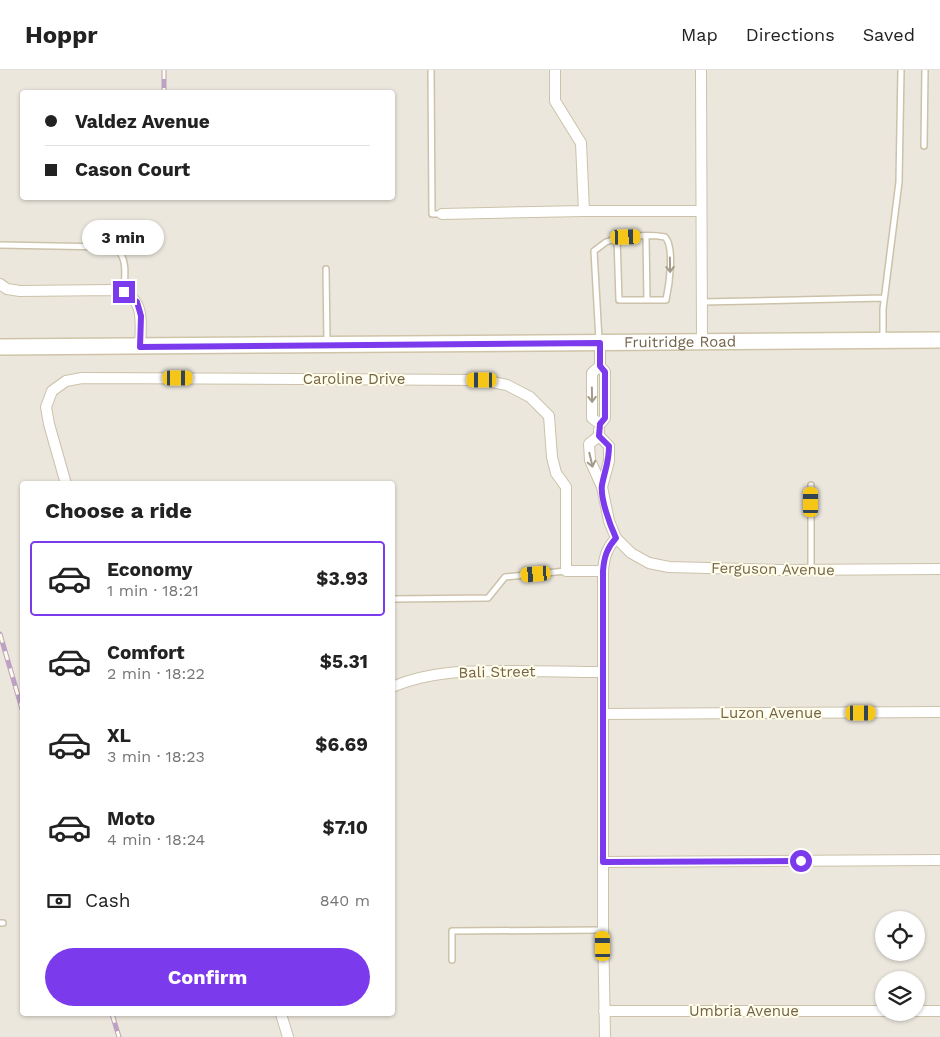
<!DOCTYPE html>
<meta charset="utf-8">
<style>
body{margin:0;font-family:"Work Sans",sans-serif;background:#f6f6f6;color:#222;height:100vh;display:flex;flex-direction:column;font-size:19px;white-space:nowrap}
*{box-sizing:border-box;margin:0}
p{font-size:16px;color:#767676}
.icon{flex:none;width:28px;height:28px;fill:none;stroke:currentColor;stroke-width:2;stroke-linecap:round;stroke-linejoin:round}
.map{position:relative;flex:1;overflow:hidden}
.sheet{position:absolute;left:20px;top:411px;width:375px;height:535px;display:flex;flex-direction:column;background:#fff;border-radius:5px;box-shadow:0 1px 4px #0004}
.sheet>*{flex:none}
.top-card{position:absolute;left:20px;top:20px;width:375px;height:110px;border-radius:5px;box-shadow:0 1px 4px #0004;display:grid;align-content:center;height:110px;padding:0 25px;background:#fff}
.fabs{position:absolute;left:875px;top:841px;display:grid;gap:10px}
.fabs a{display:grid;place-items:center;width:50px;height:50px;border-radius:50%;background:#fff;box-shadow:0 1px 4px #0004;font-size:25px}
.end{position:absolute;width:22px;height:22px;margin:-11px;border:6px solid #7c3aed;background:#fff;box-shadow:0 0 0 2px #fff}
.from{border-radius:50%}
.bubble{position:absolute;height:35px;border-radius:18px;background:#fff;box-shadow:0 1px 4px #0004;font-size:16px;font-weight:700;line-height:35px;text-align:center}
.car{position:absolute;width:15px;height:30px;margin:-15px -8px;border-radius:6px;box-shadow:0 0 4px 1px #0007;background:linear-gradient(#f5c518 24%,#345 0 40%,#f5c518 0 76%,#345 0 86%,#f5c518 0)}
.top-card b{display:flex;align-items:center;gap:18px;height:48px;font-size:19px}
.top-card b+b{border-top:1px solid #e0e0e0}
.top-card i{width:12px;height:12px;background:#222}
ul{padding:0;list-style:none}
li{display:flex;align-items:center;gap:15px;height:75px;margin:0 10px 8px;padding:0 15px;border:2px solid transparent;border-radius:5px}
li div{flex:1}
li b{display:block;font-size:19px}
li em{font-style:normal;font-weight:700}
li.active{border-color:#7c3aed}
li>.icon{width:45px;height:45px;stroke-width:1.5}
h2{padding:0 25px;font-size:22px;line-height:60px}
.pay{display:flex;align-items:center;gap:12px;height:55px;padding:0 25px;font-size:19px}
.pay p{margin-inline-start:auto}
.primary-button{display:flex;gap:10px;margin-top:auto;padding:10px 25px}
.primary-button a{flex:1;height:58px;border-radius:30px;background:#7c3aed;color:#fff;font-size:20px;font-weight:700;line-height:58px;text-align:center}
header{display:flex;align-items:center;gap:30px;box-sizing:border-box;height:70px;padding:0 25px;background:#fff;border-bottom:1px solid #e0e0e0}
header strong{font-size:24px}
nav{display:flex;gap:28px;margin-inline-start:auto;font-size:18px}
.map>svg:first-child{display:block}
.industrial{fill:#ebe7dd;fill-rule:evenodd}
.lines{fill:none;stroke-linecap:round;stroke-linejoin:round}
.lane-casing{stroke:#ccc2a9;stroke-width:8}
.street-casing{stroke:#ccc2a9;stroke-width:12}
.secondary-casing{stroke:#cfc4a7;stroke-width:18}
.lane{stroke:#fff;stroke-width:5}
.street{stroke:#fff;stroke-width:10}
.secondary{stroke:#fff;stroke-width:15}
.rail-casing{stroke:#bda2c4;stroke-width:5}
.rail{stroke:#fffce8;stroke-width:3;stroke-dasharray:9;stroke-linecap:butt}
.oneway{stroke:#a39a89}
.route{stroke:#7c3aed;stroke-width:6}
.labels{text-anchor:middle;stroke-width:4;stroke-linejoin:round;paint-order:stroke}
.street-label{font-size:15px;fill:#726349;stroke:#fffce8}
</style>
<header>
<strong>Hoppr</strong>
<nav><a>Map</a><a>Directions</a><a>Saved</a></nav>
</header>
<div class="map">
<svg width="940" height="967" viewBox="0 0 940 967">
<rect width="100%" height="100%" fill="#fbf8e2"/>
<path class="industrial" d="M0,0H940V967H0ZM22,22H392V128H22ZM22,414H392V944H22ZM884,850H916V882H884ZM884,910H916V942H884Z"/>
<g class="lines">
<defs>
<path id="lane" d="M431,0L432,144H442
M924,76L925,0
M646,166L647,230
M0,175L108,177C111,178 116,180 119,182C128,191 124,211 124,222
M326,199L327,272
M702,232L884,228
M883,268V239L899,112L901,0
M599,270L594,181L606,172L615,169C631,166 649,164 665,167C675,177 669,216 666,230H619L617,168
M811,415V499
M392,529L488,528L505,507L566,501
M0,853H3
M452,890V861L603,860"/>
<path id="street" d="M555,0V31L581,73L584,141
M701,0L702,272
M442,144L584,141H701
M0,214L7,219L20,221L113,220C146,225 141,250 140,277
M600,273V296L592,303V348L600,354
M600,354L605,348V302L600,296
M599,360V366L609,376V391L602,417
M599,366L589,374L590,390L602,417L609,451L616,468L631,483L649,493L669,497L781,500L940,499
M66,414L49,354L46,337L52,321L66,311L82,308L482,310L507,315L530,327L549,346L552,387L556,403L566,417V501H603
M392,617C431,600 472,601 514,601C544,601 573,602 603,602
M603,644L940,642
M603,792L940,790
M604,941H884
M916,941H940
M281,944L288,967
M605,967L603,854V501C604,487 607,478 616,468"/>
<g id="secondary">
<path id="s1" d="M0,277L940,270"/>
</g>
</defs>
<use href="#lane" class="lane-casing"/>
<use href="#street" class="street-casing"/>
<use href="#secondary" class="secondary-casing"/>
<use href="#lane" class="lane"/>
<use href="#street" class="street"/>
<use href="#secondary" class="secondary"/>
<defs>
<path id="rail" d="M164,0V22
M0,564L22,639
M112,944L119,967"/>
</defs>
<use href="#rail" class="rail-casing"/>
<use href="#rail" class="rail"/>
</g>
<defs><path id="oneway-shaft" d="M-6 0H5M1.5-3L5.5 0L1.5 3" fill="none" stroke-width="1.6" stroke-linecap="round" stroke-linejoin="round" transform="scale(1.25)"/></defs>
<g class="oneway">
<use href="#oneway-shaft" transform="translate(670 195) rotate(89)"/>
<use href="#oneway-shaft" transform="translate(592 325) rotate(89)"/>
<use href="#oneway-shaft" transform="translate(591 390) rotate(77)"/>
</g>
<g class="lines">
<path class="route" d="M124,222L137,232L141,246L140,277L600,273V296L605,302V348L600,354L599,366L609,376C609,393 605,399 602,415C600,428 610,455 616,468C607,478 604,487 603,501V792L801,791"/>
</g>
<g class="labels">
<g class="street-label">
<text dy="5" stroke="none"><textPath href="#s1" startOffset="680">Fruitridge Road</textPath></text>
<text x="354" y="314">Caroline Drive</text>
<text transform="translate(773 499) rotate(1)" y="5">Ferguson Avenue</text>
<text transform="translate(497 602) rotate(-1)" y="5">Bali Street</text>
<text x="771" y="648">Luzon Avenue</text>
<text x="744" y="946">Umbria Avenue</text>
</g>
</g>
</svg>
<div class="fabs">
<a><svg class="icon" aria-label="locate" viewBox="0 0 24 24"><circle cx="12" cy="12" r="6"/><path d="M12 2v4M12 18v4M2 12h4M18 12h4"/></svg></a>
<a><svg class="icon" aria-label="layers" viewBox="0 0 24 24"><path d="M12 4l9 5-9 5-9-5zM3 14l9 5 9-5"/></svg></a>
</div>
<i class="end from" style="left:801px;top:791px"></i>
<i class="end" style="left:124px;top:222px"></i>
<div class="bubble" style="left:82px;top:150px;width:82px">3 min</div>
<i class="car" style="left:626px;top:167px;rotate:88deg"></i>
<i class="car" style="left:178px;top:308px;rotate:90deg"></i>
<i class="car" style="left:482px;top:310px;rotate:270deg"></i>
<i class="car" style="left:811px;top:432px;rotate:0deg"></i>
<i class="car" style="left:536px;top:504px;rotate:265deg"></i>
<i class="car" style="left:861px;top:643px;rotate:90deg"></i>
<i class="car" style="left:603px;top:876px;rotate:359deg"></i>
<div class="top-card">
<b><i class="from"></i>Valdez Avenue</b>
<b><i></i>Cason Court</b>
</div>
<section class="sheet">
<h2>Choose a ride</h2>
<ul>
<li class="active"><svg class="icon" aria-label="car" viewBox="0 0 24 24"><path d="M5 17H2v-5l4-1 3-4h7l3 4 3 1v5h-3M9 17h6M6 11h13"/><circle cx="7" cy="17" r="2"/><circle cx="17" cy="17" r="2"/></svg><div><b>Economy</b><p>1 min · 18:21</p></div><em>$3.93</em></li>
<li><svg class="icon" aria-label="car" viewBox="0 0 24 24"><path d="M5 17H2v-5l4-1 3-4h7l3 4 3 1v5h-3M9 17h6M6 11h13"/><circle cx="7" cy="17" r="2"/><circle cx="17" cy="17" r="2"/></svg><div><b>Comfort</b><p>2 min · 18:22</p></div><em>$5.31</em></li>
<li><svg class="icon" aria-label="car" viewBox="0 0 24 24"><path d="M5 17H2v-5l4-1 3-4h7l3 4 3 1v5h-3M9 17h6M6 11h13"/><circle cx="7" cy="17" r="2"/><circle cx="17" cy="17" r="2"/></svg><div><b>XL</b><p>3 min · 18:23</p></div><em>$6.69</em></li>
<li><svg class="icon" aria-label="car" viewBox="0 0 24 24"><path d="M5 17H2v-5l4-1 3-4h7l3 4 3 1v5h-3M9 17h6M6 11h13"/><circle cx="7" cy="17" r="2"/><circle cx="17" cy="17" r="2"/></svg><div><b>Moto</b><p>4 min · 18:24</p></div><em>$7.10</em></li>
</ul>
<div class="pay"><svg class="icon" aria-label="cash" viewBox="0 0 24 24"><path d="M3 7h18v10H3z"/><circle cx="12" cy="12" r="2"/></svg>Cash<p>840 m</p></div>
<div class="primary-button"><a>Confirm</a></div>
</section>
</div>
